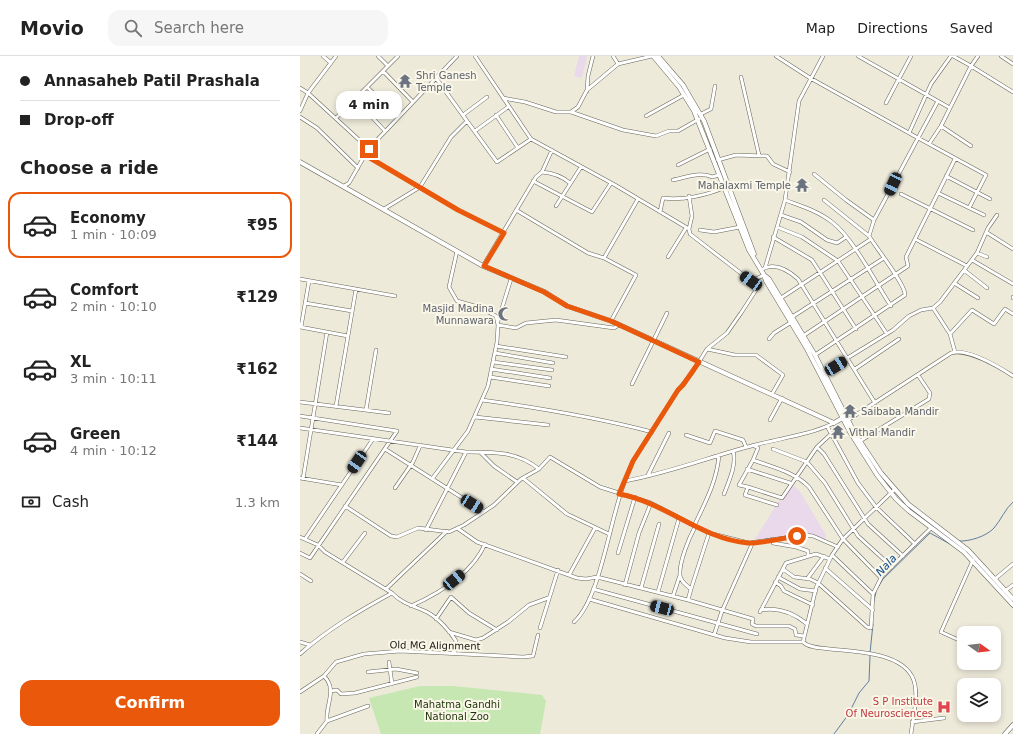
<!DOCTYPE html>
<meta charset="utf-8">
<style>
body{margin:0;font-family:"DejaVu Sans",sans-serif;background:#f6f6f6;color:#222;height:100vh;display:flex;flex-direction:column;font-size:15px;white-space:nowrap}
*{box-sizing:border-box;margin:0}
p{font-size:13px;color:#767676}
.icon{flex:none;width:22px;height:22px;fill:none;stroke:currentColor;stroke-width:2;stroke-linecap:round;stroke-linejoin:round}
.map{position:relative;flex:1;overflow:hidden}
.details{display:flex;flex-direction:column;background:#fff;width:300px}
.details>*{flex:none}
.top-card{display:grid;align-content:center;height:88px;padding:0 20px;background:#fff}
.needle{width:26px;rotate:104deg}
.tools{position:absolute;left:657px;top:570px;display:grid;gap:8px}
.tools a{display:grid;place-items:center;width:44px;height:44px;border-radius:8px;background:#fff;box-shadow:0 2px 6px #0003;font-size:20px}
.end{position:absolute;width:18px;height:18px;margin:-9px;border:5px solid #ea580c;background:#fff;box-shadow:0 0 0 2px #fff}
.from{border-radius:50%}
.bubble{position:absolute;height:28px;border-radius:12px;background:#fff;box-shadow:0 2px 6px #0003;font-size:13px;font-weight:700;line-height:28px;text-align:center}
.car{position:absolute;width:12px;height:24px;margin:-12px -6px;border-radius:5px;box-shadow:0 0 3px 1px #0007;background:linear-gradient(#222 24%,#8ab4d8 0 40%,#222 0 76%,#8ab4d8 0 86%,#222 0)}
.top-card b{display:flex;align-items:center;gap:14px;height:38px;font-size:15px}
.top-card b+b{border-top:1px solid #e0e0e0}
.top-card i{width:10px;height:10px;background:#222}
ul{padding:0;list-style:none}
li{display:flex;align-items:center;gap:12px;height:66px;margin:0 8px 6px;padding:0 12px;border:2px solid transparent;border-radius:12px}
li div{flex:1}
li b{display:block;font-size:15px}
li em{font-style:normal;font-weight:700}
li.on{border-color:#ea580c}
li>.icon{width:36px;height:36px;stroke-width:1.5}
h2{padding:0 20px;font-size:18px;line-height:48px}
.pay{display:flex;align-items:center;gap:10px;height:44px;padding:0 20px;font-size:15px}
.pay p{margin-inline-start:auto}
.button{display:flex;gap:8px;margin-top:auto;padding:8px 20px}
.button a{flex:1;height:46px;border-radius:12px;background:#ea580c;color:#fff;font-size:16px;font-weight:700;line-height:46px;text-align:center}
header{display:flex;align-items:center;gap:24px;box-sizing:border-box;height:56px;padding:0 20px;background:#fff;border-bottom:1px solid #e0e0e0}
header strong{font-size:19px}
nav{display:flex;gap:22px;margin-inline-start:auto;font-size:14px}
.search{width:280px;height:36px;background:#f6f6f6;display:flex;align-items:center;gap:10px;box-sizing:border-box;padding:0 14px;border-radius:12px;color:#767676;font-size:15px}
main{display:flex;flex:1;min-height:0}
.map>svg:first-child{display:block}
.education{fill:#ead9eb}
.green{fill:#c6e6b2}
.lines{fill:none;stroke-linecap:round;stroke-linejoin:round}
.stream{stroke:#617ea1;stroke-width:1}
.minor-casing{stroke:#676557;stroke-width:4}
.tertiary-casing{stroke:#676557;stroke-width:5}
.minor{stroke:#fff;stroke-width:3}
.tertiary{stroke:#fff;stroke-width:4}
.route{stroke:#ea580c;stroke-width:5}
.labels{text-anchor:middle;stroke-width:4;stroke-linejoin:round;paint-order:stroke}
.worship-label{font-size:10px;fill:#5b616d;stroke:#faf7e8;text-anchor:start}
.street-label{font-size:10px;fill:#21201b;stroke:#faf7e8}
.health-label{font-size:10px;fill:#be3a42;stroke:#faf7e8;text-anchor:end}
.park-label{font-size:10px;fill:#1b3107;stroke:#faf7e8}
.water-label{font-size:11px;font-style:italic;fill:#114b8b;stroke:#faf7e8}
</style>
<header>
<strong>Movio</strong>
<div class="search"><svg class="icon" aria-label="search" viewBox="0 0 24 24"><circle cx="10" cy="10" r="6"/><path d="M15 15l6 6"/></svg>Search here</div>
<nav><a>Map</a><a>Directions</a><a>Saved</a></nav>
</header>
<main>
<section class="details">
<div class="top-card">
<b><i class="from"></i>Annasaheb Patil Prashala</b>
<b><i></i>Drop-off</b>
</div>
<h2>Choose a ride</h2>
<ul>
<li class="on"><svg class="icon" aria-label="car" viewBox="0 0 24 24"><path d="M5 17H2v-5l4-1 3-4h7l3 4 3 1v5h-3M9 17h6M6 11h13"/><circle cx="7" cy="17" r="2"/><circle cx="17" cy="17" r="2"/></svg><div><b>Economy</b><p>1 min · 10:09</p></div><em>₹95</em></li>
<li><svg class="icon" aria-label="car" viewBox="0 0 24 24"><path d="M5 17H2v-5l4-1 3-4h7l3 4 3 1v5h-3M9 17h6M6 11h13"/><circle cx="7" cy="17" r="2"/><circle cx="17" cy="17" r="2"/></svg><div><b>Comfort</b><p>2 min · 10:10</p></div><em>₹129</em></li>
<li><svg class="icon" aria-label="car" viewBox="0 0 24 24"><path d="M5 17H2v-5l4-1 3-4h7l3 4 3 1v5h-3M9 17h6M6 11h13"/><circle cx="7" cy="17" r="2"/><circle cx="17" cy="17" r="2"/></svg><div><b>XL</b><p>3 min · 10:11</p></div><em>₹162</em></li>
<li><svg class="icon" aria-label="car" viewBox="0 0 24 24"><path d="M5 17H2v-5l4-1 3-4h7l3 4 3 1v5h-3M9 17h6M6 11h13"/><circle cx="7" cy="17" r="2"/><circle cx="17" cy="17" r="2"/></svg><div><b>Green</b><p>4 min · 10:12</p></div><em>₹144</em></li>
</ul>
<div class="pay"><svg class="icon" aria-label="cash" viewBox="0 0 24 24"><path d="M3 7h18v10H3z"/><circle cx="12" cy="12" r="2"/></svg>Cash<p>1.3 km</p></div>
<div class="button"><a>Confirm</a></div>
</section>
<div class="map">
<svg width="713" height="678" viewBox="0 0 713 678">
<rect width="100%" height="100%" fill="#edeada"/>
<path class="education" d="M279,0H287L282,22L274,20Z
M490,427L499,434L526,479L525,485L510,480L453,486Z"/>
<path class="green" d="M120,630H153L242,639L246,645L240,678H81L69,642Z"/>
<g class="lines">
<path class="stream" d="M658,485C669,486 687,480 694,472C701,464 705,453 713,446
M577,533L583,523L630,477L650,488
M574,545L576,536
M570,597L573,568
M534,678L548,659L559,637L569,625L570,600"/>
<defs>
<path id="minor" d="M23,0L31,7
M78,0L88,10
M175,0L231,83L315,129L389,173L390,178L451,225L464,219
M313,0L318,8
M476,0L510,22L609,77
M558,0L650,52
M678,0L671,10L713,36
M701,0L713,8
M83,15L98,0
M441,21L459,99
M136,22L167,65
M0,32L8,37L69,93
M68,32L98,61
M287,35L288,20L293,0
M203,42L225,46L256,56H271L278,51L287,34L318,8L352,0
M55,43L85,75
M638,45L618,82L609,77L631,28L651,0
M586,47L611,0
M0,55L8,37L36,0
M271,56L323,74L356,80L369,75H378L399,63
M401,58L411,53L415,30
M163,59L187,41
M196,59L218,92
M346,60L384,39
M0,61L17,72L58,112
M36,62L83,15L113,46
M641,70L671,10L653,0
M175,75L208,51
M629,88L641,70L671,90
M65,99L77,84L157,0
M418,104L436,99L467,100L473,108L490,116
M378,109L410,93
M242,116L252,94
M514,118L546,144L574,164
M646,120L690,143
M373,124C384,122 402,115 412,121L419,119
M233,125L292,156L311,127
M44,130L49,127L65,99L158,154L204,177
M638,137L684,159
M601,138L673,174
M485,144C501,150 518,155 532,166C554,183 575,226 591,250
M524,144L569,180
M256,150L281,111
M84,153L120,131L151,81L167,65L197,106L231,83
M216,154L288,197L304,202L336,219L311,265
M360,156L363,142C382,145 408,139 426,131
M481,159L501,166L527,184L537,187L546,181
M477,171L502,181L538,205L587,278
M389,173L392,160L389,140
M400,174L414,176L440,171
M686,176L713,193
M473,181L512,204L556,273
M615,183L667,210
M677,197L688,172L697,159
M368,201L386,172
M304,202L338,143
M672,204L713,228
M183,210L236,121L242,116C253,117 262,120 270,127
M465,212C477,207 489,215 498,223L575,347
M461,214L465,212L485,144L499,45L523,0
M664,214L687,232
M458,222V231L441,257L427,277L407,293L392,317L378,334L333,405L325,425C369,417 412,400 455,389C481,382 510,379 534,367
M0,223L95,240
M654,227L678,242
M713,241V242
M481,242L571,183
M5,247L52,255
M633,252L650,278L655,296
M492,261L584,202
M198,265L211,223
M198,269L216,272L226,267L256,264L314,272L319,269
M0,271L48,280L56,233
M1,271L9,225
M650,278L672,254L694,268L705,253L713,258
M503,280L608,210L606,201L655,103
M469,283L474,277L490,267
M196,290L266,301
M407,293L435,299H456L483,319L472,338
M195,297L253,307
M515,299L605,239C606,229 576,192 569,180L574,164L618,82L686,119L669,152
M193,306L252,314
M191,313L250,322
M555,313L599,283
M523,317L593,274L609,260L621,254L633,252L640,246L677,197L687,201
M190,321L249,330
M332,328L367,257
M182,344C239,352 296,361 352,376
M0,346L89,357
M36,350L48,280
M66,354L76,294
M0,360L97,375L10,502L0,497
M175,361L248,369
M470,364L482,342
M548,364L651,297C667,292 699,311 713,320
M527,370L558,427L576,451L615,488
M0,372L166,396C192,396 217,395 239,413
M386,379L410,387L415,375L443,384L446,391
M560,385L629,343L630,337L618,319
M453,389L458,392L453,404L439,429L448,431L445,439L477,449
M517,391L524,398L568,468L603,500
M85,393L183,455
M473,393L507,406L525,427L558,480L592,511
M180,396L194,410L217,426
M453,404C472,411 495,416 509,431L543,483L581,522
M447,413L490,427
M348,419L369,377
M0,422L42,429
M223,422L267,458L309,478
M3,423L27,276
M132,423L168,375L188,330L197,286L198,269L196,260L178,251L157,245L149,231L157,195
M448,431L482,442L517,391L531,378
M95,432L113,406L120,390
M594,434L543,483L532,499L516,532L503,586C509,592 521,592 530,593C556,596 609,596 615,629C618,644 613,662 611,678
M424,438C429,425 437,408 433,395
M45,450L91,480L97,481L118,472L149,476L164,469L194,449L221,423L239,413L250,401L300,431L351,447L409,477L449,487L505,479L513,480L538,491
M394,470C405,447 417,425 419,399
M157,472L177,486L277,522L286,523L297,521L388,544L453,563L452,568L456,570H489L495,573L496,579L504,580
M126,474L166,396
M0,481L18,489L25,496L92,537
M5,483L73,383
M472,483L473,487L496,491L508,495V499
M318,497L335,441
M532,499L573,538
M43,506L65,477
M525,512L573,554
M483,513L494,521L510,523L518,527L567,571L571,572L573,538L582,520L631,472
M0,518L11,525
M269,519L295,472
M478,521L500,533L516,535
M507,523L524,500
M695,523L713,508
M475,526L481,530L484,535L513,549
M325,529L339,477L351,447
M341,532L359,468
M86,533L147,475
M293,533L457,578
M391,533L409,477
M705,535L713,529
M358,536L379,462
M373,540L380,519
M289,543L425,582L451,586H503
M388,544L391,533C386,529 380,525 380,519C379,506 389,482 395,471
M111,550C140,537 172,518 185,488
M461,554C478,551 494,557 507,568
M460,556L486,507L516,498L530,503
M136,563L151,541L169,557L197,574
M274,566C301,542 310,461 325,425
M240,572L258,514
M149,576L176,584L183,582L208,566L229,549L248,542
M414,579L422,555L453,486
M661,585L641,576L673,504
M0,586L10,589
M0,598C28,573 59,555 92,537C102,548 115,550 127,556C138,562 150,575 156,585L155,595L152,597
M89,606L92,628
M68,616L96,613L117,617
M24,620C38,634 25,649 27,665
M31,635L37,634L41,638L55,637L117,621
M0,636L24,620L36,606L64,598L100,595L223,601L233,600L238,579
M612,666L644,662
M17,678L27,665L68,650"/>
<path id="tertiary" d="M353,0L379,31L394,55L449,194L464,219L466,225L507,293L550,376L577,419L596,443L609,455L664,496L713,549
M358,0L383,29L404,65L454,198
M0,106L183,210L245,236L267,250L311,265L534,367L546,360
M464,219L469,223L515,299L554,376L581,417L608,448L668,494L713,543
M705,678L713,669"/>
</defs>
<use href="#minor" class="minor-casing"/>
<use href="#tertiary" class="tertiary-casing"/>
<use href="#minor" class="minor"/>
<use href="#tertiary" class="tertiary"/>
</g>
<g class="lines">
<path class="route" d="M69,93L65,99L158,154L204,177L184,210L244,236L267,250L311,265L399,306L383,329L378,334L333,405L319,438C365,446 401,483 448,487C459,488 484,482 497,480"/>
</g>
<defs>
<symbol id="temple-bare" viewBox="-9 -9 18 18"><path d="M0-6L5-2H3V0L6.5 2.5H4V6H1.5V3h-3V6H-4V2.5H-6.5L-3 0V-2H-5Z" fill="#6b7280" stroke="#faf7e8" stroke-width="2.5" paint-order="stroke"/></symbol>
<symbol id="mosque-bare" viewBox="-9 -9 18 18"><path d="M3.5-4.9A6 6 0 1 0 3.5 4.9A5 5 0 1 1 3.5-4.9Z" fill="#6b7280" stroke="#faf7e8" stroke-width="2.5" paint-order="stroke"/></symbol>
<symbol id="hospital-bare" viewBox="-9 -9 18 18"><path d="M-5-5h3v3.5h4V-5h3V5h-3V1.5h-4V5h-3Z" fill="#e0444e" stroke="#faf7e8" stroke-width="2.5" paint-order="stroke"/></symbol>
</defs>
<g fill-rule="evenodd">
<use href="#temple-bare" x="95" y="15" width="20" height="20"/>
<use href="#temple-bare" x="492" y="119" width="20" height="20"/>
<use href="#mosque-bare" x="195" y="248" width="20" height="20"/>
<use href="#temple-bare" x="540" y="345" width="20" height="20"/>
<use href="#temple-bare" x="528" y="366" width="20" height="20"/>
<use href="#hospital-bare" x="634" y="641" width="20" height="20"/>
</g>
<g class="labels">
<g class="worship-label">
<text x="116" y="23">Shri Ganesh<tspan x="116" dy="12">Temple</tspan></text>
<text x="491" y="133" text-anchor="end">Mahalaxmi Temple</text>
<text x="194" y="256" text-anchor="end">Masjid Madina<tspan x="194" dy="12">Munnawara</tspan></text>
<text x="561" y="359">Saibaba Mandir</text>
<text x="549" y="380">Vithal Mandir</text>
</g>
<g class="street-label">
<text transform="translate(135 589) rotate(1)" y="4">Old MG Alignment</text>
</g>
<g class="health-label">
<text x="633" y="649">S P Institute<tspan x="633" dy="12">Of Neurosciences</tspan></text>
</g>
<g class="park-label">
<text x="157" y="652">Mahatma Gandhi<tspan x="157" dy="12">National Zoo</tspan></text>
</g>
<g class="water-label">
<text transform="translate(586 509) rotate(-47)" y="4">Nala</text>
</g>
</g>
</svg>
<div class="tools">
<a><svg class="needle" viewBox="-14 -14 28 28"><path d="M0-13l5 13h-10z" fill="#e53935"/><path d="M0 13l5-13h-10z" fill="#767676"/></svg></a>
<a><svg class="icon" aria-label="layers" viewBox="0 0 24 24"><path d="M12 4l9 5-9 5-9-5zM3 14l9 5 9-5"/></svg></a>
</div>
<i class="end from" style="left:497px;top:480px"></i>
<i class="end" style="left:69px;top:93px"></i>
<div class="bubble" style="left:36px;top:35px;width:66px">4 min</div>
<i class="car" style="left:593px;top:128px;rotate:205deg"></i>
<i class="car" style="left:451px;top:225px;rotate:305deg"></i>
<i class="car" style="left:536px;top:310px;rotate:58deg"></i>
<i class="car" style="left:57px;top:406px;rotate:214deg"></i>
<i class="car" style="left:172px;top:448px;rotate:122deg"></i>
<i class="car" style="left:154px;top:524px;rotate:51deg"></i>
<i class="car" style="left:362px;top:552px;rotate:285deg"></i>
</div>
</main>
